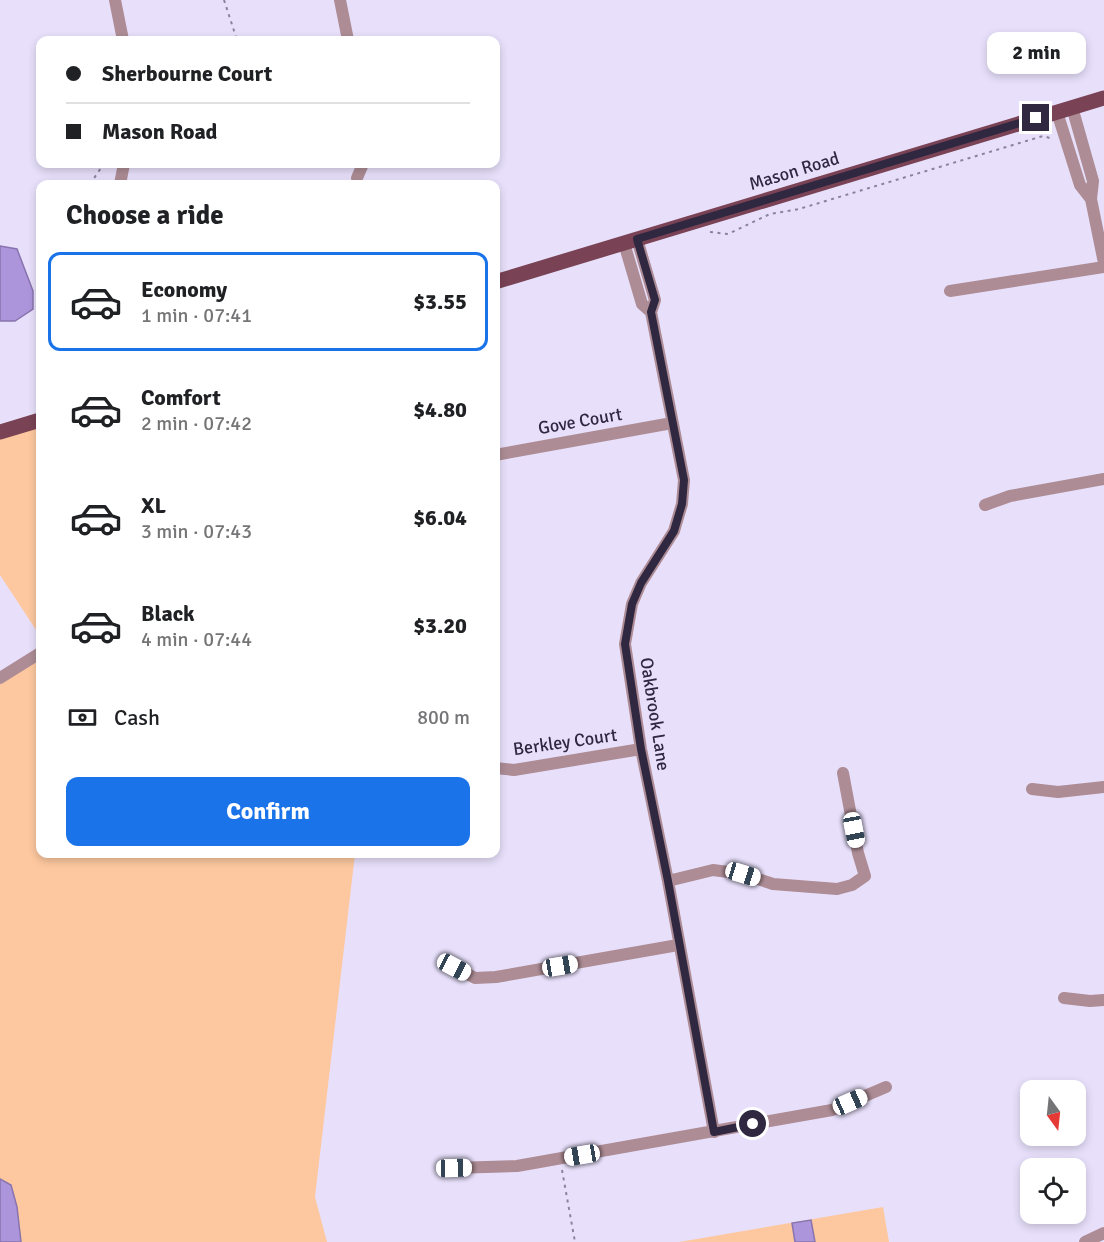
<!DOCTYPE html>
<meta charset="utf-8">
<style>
body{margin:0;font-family:Signika,sans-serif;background:#f6f6f6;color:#202124;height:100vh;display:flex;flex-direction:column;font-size:22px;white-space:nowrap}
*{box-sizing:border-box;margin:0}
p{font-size:20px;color:#757577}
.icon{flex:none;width:33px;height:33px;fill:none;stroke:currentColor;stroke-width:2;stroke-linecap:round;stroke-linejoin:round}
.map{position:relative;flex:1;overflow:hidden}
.panel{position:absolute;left:36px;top:180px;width:464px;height:678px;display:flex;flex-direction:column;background:#fff;border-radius:12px;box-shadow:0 3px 9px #0003}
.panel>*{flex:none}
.top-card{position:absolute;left:36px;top:36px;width:464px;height:132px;border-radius:12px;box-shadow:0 3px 9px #0003;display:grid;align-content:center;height:132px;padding:0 30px;background:#fff}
.needle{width:39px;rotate:165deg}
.fabs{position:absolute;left:1020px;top:1080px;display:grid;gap:12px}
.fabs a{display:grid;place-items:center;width:66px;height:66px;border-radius:12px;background:#fff;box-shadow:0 3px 9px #0003;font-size:30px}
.end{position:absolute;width:27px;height:27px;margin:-14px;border:8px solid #302741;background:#fff;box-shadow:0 0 0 3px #fff}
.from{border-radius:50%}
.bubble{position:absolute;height:42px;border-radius:12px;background:#fff;box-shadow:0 3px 9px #0003;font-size:20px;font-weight:700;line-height:42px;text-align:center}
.car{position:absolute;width:18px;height:36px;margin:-18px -9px;border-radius:8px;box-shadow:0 0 4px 2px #0007;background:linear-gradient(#fff 24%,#345 0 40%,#fff 0 76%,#345 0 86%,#fff 0)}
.top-card b{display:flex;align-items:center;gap:21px;height:57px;font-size:22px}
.top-card b+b{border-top:2px solid #e0e0e0}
.top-card i{width:15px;height:15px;background:#202124}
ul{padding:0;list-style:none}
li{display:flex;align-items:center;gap:18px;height:99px;margin:0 12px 9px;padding:0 18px;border:3px solid transparent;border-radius:12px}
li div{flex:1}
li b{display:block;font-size:22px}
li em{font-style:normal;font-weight:700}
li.active{border-color:#1a73e8}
li>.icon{width:54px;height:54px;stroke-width:1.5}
h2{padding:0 30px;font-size:27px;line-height:72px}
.pay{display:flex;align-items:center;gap:15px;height:66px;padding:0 30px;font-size:22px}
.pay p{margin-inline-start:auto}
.primary-button{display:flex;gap:12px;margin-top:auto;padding:12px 30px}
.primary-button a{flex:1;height:69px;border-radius:12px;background:#1a73e8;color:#fff;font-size:24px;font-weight:700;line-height:69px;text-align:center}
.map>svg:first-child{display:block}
.green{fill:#fdc89f}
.water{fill:#ad95dc;stroke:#8874ae;stroke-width:1.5}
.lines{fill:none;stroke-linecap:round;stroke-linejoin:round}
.path{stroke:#8b839d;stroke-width:2;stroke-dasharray:3 4.5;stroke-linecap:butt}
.minor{stroke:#ad8c95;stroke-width:12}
.major{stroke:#794255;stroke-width:15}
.route{stroke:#302741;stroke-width:8}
.labels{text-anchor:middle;stroke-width:6;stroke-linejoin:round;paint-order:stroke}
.street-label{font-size:18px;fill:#302741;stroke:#e8e0fb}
</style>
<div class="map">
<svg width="1104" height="1242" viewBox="0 0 1104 1242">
<rect width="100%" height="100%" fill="#e8e0fb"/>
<path class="green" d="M40,420V636L0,575V432Z
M40,653V854H355L315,1197L327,1242H0V678Z
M883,1207L889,1242H679Z"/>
<path class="water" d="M0,246L17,249L33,291V309L15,321H0Z
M0,1179L11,1185L17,1207L21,1242H0Z
M811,1220L815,1242H795L792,1223Z"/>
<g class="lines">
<path class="path" d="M224,0L237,40
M135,164H160
M90,184L101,168L112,165
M710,232L728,234L770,214L799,209L1043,136L1053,139
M562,1170L575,1242"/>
<path class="minor" d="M115,0L123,40
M340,0L348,40
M1072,107L1093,181L1091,199L1104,263
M1057,112L1080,185L1091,199
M357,178L363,164
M120,184L124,164
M637,239L655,300L651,312L684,480L682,504L674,531L641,583L632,604L625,644L641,749L668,881L714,1132
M624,243L642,304L651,312
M950,291L1104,267
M495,455L672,423
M985,505L1010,496L1104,479
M0,678L40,653
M495,768L514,770L641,749
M1032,789L1058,792L1104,787
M668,881L713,870L743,874L773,884L837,889L852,885L865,876L858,853L843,773
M454,967L475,978L496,977L678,945
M1064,998L1090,1001L1104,1000
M454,1168L517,1166L832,1110L886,1087
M1085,1242L1104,1233"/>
<path class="major" d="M495,282L1104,98
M0,432L40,420"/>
</g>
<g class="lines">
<path class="route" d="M753,1124L714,1132L668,881L641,749L625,644L632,604L641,583L674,531L682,504L684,480L651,312L655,300L637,239L1036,118"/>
</g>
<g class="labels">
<g class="street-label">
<text transform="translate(794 171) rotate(-17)" y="6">Mason Road</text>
<text transform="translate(580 421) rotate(-10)" y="6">Gove Court</text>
<text transform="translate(655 714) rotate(81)" y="6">Oakbrook Lane</text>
<text transform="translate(565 742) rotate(-8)" y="6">Berkley Court</text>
</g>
</g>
</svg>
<div class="fabs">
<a><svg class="needle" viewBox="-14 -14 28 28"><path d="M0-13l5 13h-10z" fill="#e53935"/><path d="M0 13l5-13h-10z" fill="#757577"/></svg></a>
<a><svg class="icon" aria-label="locate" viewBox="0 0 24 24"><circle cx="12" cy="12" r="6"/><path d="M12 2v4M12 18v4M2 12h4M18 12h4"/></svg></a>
</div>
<i class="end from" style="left:753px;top:1124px"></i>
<i class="end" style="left:1036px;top:118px"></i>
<div class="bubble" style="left:987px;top:32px;width:99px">2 min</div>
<i class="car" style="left:854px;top:830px;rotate:169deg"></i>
<i class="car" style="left:743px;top:874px;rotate:107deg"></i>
<i class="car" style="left:560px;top:966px;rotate:80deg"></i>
<i class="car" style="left:454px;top:967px;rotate:118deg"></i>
<i class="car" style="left:850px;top:1102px;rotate:66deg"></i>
<i class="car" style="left:582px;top:1155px;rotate:260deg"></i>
<i class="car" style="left:454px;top:1168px;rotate:89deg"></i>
<div class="top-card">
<b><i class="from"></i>Sherbourne Court</b>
<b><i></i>Mason Road</b>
</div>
<section class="panel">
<h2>Choose a ride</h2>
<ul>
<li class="active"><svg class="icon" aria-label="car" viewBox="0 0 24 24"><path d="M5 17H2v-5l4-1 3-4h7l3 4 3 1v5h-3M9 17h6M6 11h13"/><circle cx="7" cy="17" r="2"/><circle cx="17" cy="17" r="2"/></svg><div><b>Economy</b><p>1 min · 07:41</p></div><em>$3.55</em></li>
<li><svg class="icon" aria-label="car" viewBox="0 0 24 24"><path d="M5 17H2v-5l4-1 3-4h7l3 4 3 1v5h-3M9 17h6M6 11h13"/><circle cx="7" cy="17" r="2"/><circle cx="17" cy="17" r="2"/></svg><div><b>Comfort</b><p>2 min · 07:42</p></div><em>$4.80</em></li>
<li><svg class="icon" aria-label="car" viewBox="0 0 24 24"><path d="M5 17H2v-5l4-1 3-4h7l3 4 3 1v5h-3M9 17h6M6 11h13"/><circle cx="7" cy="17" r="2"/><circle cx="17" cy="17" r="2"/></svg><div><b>XL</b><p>3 min · 07:43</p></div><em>$6.04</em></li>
<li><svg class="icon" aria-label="car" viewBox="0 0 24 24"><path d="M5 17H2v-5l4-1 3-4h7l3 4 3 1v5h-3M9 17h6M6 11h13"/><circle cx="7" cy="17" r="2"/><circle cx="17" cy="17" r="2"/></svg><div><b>Black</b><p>4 min · 07:44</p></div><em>$3.20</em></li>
</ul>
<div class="pay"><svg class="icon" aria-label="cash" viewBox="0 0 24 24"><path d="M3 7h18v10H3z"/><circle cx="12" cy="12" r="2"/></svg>Cash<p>800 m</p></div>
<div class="primary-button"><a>Confirm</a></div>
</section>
</div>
